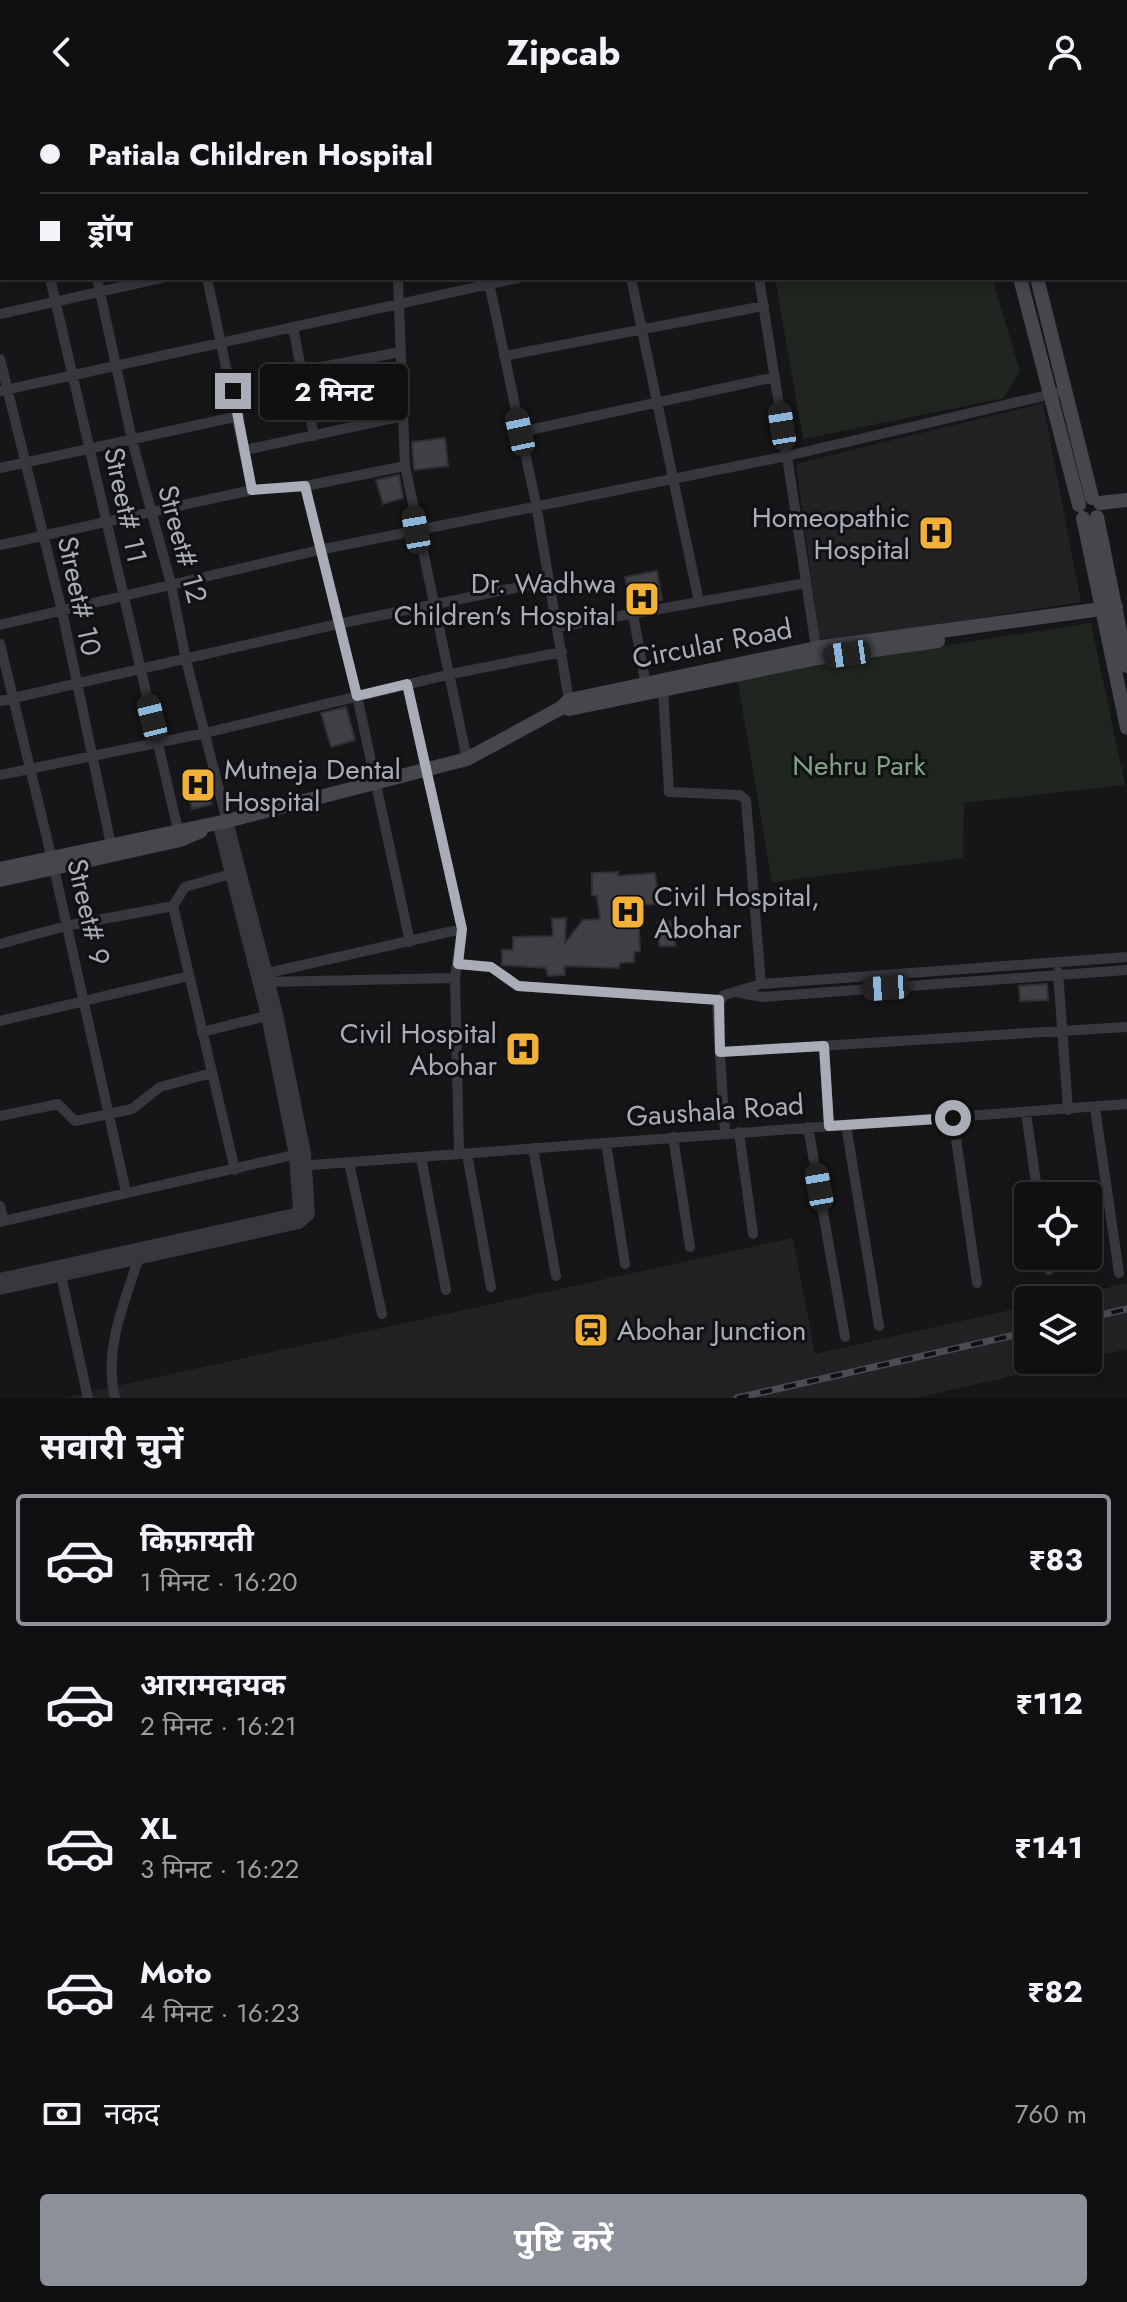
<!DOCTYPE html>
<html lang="hi">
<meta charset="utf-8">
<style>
body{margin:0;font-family:Jost,"Noto Sans Devanagari",sans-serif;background:#1e1e20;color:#f1f3f6;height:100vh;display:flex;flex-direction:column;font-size:30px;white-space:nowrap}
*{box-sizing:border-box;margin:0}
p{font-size:26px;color:#9c9d9f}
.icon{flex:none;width:44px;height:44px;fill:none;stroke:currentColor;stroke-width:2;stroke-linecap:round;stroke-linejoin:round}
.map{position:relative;height:1294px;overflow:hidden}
.panel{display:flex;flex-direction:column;background:#101012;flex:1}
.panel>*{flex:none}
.top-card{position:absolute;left:0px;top:0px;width:1128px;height:176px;box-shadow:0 4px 12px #0003,0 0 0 2px #303032;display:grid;align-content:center;height:176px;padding:0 40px;background:#101012}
.buttons{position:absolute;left:1014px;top:1078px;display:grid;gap:16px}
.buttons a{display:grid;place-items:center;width:88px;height:88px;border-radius:8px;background:#101012;box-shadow:0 4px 12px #0003,0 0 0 2px #303032;font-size:40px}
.end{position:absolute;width:36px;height:36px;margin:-18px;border:10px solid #a8adb8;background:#111;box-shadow:0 0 0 4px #111}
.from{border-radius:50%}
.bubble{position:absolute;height:56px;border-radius:8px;background:#101012;box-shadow:0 4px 12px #0003,0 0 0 2px #303032;font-size:26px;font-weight:700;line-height:56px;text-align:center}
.car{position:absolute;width:24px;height:48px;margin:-24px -12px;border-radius:10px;box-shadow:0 0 6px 2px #0007;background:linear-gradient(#222 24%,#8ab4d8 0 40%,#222 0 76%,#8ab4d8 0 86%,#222 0)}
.top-card b{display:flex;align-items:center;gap:28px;height:76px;font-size:30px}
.top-card b+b{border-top:2px solid #303032}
.top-card i{width:20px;height:20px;background:#f1f3f6}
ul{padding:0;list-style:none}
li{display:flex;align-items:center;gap:24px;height:132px;margin:0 16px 12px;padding:0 24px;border:4px solid transparent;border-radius:8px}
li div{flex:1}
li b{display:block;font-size:30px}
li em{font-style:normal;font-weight:700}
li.current{border-color:#8c9099}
li>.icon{width:72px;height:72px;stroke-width:1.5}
h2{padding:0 40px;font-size:36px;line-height:96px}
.pay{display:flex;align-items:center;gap:20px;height:88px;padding:0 40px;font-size:30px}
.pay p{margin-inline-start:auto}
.primary-button{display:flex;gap:16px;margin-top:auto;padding:16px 40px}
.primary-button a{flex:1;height:92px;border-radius:8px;background:#8c9099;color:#fff;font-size:32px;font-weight:700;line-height:92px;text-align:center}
header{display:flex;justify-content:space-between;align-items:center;height:104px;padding:0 40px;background:#101012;font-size:36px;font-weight:700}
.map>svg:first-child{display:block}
.built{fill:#222225}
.green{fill:#1e261f}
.building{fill:#404145;stroke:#303034;stroke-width:2}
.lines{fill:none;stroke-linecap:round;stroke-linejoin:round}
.minor{stroke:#37383d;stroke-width:10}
.tertiary{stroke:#37383d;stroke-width:12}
.secondary{stroke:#45474d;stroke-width:14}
.rail-casing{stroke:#4a4c52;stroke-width:7}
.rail{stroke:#111113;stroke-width:4;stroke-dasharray:12;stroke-linecap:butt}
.route{stroke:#a8adb8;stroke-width:10}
.labels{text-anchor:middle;stroke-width:6;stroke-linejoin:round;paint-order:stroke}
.street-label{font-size:28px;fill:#a8adb8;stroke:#111113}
.poi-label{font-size:28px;fill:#a8adb8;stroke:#111113;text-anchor:end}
.park-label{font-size:28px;fill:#7fa381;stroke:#111113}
</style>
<header><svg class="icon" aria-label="back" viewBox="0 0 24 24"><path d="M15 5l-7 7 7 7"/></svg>Zipcab<svg class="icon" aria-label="person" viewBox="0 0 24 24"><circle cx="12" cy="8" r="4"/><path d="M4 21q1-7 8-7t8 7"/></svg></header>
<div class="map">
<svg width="1127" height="1294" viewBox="0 0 1127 1294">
<rect width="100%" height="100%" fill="#161618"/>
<path class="built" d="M1043,299L1081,498L820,539L796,360Z
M793,1134L815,1250L1028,1202V1256H1081L916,1294H62Z
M1127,1179V1245L1088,1254V1196H1054Z"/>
<path class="green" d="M775,174H992L1020,267L1004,294L803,335Z
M1091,519L1125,681L964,699L963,754L772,778L737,574Z"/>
<path class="building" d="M445,334L448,362L414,366L412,338Z
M399,371L403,394L383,400L376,376Z
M657,467L662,496L631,502L625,473Z
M346,603L355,636L331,643L321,609Z
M204,667L212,700L192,705L184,672Z
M618,768V772L655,769L659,800L638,801L640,847L634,848V858L620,859L619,864L564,862L565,871L548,872L546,864L502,861V846H513V833L553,832L552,815L566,814L565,839L583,816L600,815L597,792L592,791V769Z
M674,817L675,842H659L658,818Z
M1047,880L1048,896L1020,897L1019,882Z"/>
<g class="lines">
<path class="minor" d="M53,0L63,2
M451,0L452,2
M732,0V2
M109,2L110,0
M153,2L154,0
M260,2V0
M315,2L316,0
M589,2L597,0
M0,66H2
M1126,118L1127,117
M0,132L2,131
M1126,139H1127
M50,174L178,726
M97,174L132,336L171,480L186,556L227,717
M207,174L252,386L305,382L405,362
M398,174L405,362L467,655
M488,174L536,400L569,596
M0,210L161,174
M293,223L314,332
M504,252L764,202
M0,255L62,507L111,741
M301,267L400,248
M0,287L518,174
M520,328L775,273
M245,346L403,312
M0,364L239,312
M305,382L357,592L410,838
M0,441L252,386
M699,498L806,479
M633,510L647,587
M0,521L319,446L787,352L759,174
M558,523L699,498L631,174
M0,540L52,755L126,1088
M817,550L787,352L1065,287
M407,580L462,825L455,874L459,1050
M663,585L669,688L740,691L746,696L761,880
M0,597L338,520L549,477
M0,671L205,629L451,570L562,548
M173,802L185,783L238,768
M0,840L66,822L173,802L235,1066
M458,860L491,863L518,882L719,896
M1058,868L1068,1006
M259,871L462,825
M265,878L455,874
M735,888L762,893L1127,866
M0,917L189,872
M202,928L274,910
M824,942L829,1022
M720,948L1127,923
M1095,1004L1119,1169
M1026,1009L1038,1092
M0,1012L58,1000L75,1017L132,1005L160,983L212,969
M953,1014L977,1179
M846,1021L879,1222
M808,1023L845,1233
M739,1028L753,1130
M725,1029L717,902L724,891L761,880L1127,853
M673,1033L690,1143
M606,1039L625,1160
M533,1044L556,1172
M467,1050L491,1183
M421,1053L446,1186
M349,1059L382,1210
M298,1062L1127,1000
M0,1102L4,1117
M0,1118L302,1049
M1047,1152L1049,1166
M60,1167L88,1294
M115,1294C103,1244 125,1198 140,1150"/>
<path class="tertiary" d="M0,1175L295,1110L299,1106L295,1051L267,912L218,718
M0,1185L299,1119L309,1110L305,1049L277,910L227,717"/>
<path class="secondary" d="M967,0L968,2
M979,0L980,2
M1020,174L1079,401
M1037,174L1092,394
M1100,399L1127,396
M1097,413L1127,562
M1083,414L1127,624
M569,605L818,554L938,537
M0,765L227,717L467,655L561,604L569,596L816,544L1116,503
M0,776L180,736L201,727"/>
<defs>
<path id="rail" d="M1088,1214L1127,1205
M737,1294L1028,1228"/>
</defs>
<use href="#rail" class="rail-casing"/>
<use href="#rail" class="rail"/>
</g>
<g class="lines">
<path class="route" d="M233,287L252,386L305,382L357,592L407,580L462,825L458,860L491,863L518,882L719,896L720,948L824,942L829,1022L953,1014"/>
</g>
<defs>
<symbol id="hospital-square" viewBox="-11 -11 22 22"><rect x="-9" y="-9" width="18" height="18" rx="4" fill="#f2b134" stroke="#111113"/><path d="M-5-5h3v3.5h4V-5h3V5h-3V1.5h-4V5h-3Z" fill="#111"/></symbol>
<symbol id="station-square" viewBox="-11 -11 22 22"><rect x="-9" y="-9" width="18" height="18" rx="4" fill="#f2b134" stroke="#111113"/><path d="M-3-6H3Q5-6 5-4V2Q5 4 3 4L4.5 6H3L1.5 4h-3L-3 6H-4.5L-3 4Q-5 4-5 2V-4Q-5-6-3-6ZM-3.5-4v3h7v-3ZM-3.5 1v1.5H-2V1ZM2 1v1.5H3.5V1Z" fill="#111"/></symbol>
</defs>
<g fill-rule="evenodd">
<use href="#hospital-square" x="916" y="409" width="40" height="40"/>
<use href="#hospital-square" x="622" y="475" width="40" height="40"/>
<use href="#hospital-square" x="178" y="661" width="40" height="40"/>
<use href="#hospital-square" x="608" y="788" width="40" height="40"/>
<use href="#hospital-square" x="503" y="925" width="40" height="40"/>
<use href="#station-square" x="571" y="1206" width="40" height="40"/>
</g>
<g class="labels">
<g class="street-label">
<text transform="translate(126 401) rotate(78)" y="10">Street# 11</text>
<text transform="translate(183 440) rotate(75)" y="10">Street# 12</text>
<text transform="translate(80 492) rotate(78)" y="10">Street# 10</text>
<text transform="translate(712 539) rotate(-11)" y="10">Circular Road</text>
<text transform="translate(89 808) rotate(77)" y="10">Street# 9</text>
<text transform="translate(715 1006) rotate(-4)" y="10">Gaushala Road</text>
</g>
<g class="poi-label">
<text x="910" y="423">Homeopathic<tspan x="910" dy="32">Hospital</tspan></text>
<text x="616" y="489">Dr. Wadhwa<tspan x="616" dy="32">Children's Hospital</tspan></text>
<text x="224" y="675" text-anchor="start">Mutneja Dental<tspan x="224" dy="32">Hospital</tspan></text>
<text x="654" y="802" text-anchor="start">Civil Hospital,<tspan x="654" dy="32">Abohar</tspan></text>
<text x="497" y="939">Civil Hospital<tspan x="497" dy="32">Abohar</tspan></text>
<text x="617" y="1236" text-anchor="start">Abohar Junction</text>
</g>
<g class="park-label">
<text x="859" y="671">Nehru Park</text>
</g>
</g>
</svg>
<div class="buttons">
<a><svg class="icon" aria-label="locate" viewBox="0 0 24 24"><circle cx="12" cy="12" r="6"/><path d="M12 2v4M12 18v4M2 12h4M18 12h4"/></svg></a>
<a><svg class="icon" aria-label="layers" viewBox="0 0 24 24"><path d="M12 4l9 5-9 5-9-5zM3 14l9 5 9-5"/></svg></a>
</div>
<i class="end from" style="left:953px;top:1014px"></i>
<i class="end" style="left:233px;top:287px"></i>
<div class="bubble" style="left:260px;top:260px;width:148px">2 मिनट</div>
<i class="car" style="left:782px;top:322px;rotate:351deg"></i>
<i class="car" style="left:520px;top:328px;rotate:348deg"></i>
<i class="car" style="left:416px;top:426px;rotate:350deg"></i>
<i class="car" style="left:847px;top:550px;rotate:262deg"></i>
<i class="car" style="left:152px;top:614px;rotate:346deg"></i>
<i class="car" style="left:886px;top:884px;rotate:266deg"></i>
<i class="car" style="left:819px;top:1083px;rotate:350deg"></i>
<div class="top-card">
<b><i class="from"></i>Patiala Children Hospital</b>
<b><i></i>ड्रॉप</b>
</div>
</div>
<section class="panel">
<h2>सवारी चुनें</h2>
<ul>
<li class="current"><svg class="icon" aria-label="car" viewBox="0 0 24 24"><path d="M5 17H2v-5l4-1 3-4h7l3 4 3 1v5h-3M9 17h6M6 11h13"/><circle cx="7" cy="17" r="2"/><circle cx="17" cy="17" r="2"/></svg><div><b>किफ़ायती</b><p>1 मिनट · 16:20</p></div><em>₹83</em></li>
<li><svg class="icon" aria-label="car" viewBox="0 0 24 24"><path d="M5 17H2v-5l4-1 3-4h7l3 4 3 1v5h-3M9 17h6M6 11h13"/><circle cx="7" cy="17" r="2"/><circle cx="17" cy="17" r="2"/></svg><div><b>आरामदायक</b><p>2 मिनट · 16:21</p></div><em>₹112</em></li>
<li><svg class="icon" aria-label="car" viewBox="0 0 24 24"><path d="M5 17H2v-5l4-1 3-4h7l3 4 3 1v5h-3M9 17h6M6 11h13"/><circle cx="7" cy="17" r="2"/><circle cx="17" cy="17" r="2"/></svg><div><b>XL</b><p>3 मिनट · 16:22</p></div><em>₹141</em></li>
<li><svg class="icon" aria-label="car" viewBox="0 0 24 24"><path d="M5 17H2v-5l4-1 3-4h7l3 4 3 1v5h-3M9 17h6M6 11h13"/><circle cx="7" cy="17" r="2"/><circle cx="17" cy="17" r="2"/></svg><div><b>Moto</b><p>4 मिनट · 16:23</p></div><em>₹82</em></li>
</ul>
<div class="pay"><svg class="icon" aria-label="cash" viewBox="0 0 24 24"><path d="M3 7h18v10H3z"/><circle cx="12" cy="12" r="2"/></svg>नकद<p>760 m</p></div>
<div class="primary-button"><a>पुष्टि करें</a></div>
</section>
